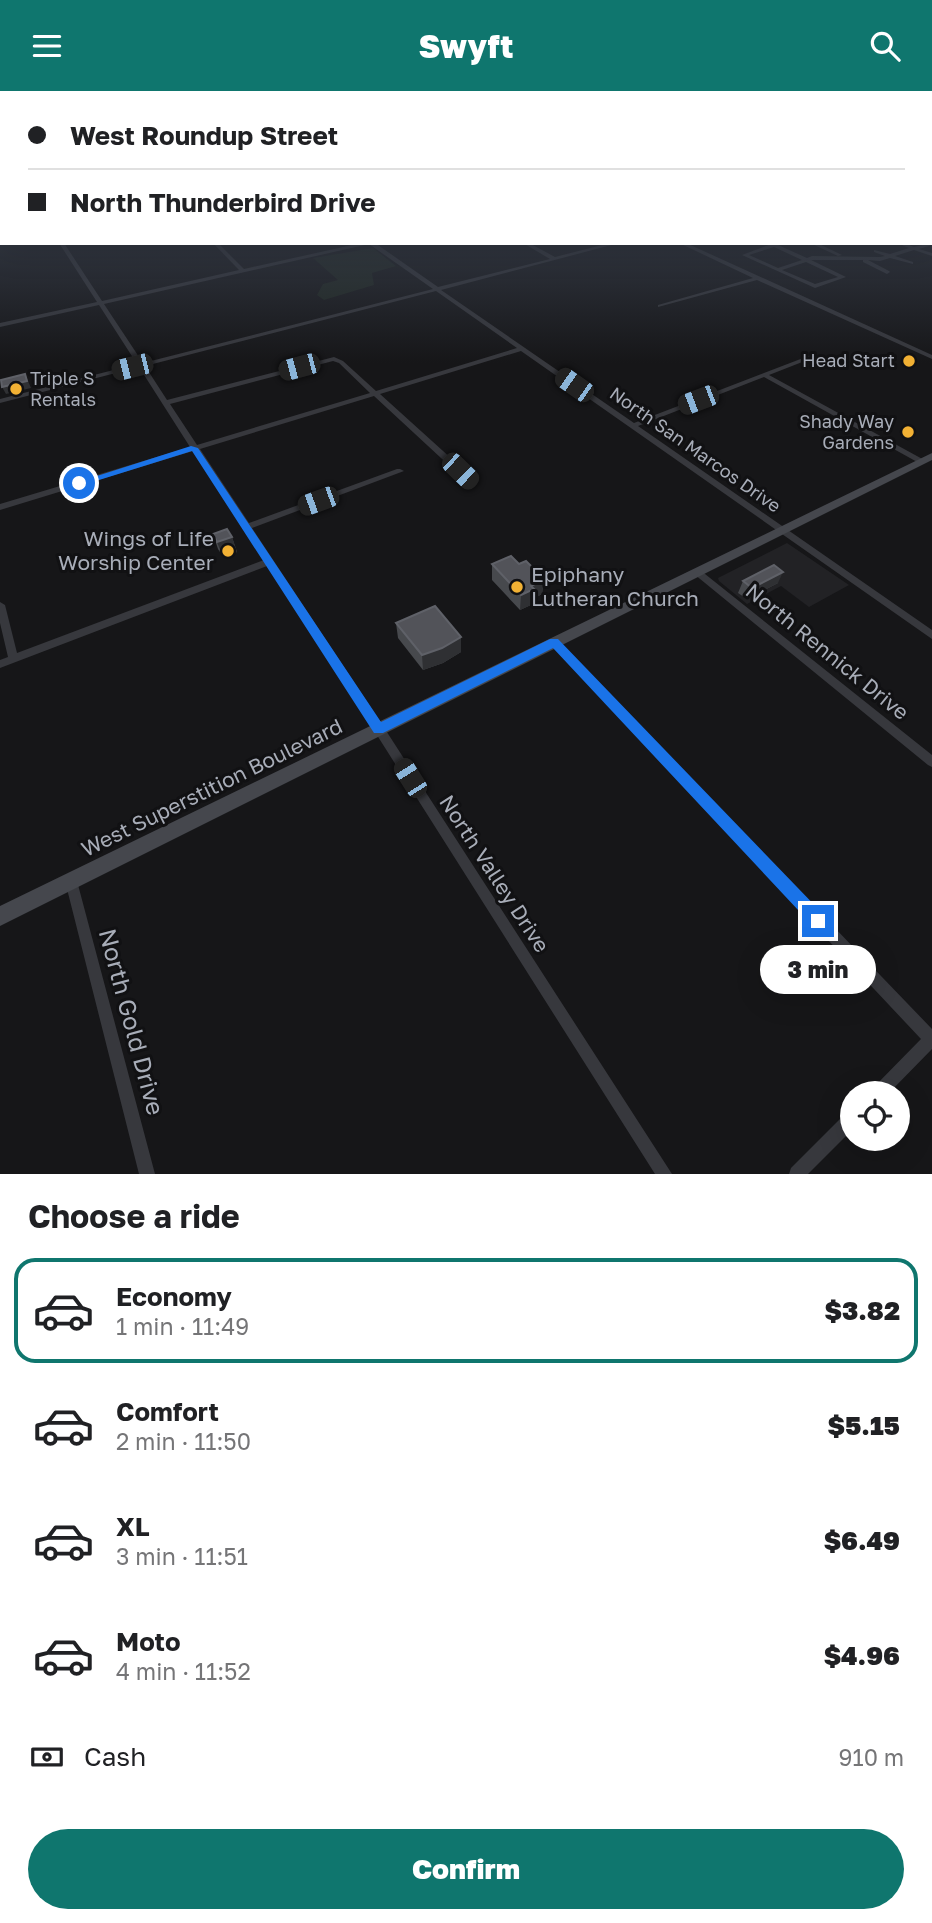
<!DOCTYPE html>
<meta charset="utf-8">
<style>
body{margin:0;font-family:"Golos Text",sans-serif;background:#f2f2f2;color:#202124;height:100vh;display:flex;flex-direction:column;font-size:26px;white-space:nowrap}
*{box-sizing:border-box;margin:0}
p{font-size:23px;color:#757577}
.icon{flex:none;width:38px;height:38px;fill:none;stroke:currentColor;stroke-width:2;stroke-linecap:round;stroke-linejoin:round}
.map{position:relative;height:1083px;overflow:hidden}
.drawer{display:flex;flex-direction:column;background:#fff;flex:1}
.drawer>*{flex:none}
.hud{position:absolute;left:0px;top:0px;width:933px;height:154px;box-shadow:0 7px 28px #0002;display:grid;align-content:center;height:154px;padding:0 28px;background:#fff}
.fabs{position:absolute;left:840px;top:990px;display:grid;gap:14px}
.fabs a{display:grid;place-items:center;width:70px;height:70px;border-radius:50%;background:#fff;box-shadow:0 7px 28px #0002;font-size:35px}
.end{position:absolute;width:32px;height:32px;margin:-16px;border:9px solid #1a73e8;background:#fff;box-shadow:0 0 0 4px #fff}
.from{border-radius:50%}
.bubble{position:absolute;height:49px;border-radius:24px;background:#fff;box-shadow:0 7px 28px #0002;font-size:23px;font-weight:800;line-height:49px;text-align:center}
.car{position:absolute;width:21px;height:42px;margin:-21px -10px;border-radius:9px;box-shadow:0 0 5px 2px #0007;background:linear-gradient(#222 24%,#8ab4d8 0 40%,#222 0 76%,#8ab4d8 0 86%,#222 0)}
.hud b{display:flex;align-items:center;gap:24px;height:66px;font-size:26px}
.hud b+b{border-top:2px solid #e0e0e0}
.hud i{width:18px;height:18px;background:#202124}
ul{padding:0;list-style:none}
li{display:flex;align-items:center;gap:21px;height:105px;margin:0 14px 10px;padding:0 14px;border:4px solid transparent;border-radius:21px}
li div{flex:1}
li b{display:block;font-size:26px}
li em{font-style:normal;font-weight:800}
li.on{border-color:#0f766e}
li>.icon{width:63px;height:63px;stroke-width:1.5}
h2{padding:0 28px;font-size:32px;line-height:84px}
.pay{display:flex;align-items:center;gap:18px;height:77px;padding:0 28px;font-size:26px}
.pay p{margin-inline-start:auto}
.button{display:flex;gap:14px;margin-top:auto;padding:14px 28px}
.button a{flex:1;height:80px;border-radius:42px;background:#0f766e;color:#fff;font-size:28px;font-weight:800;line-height:80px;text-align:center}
header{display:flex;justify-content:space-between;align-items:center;height:91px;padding:0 28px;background:#0f766e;color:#fff;font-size:32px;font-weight:800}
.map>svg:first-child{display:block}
.built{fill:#222225}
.green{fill:#1e261f}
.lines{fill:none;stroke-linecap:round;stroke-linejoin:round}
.street{fill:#37383d;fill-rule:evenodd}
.secondary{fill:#45474d;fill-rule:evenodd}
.wall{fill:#47494d}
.shaded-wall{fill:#2f3033}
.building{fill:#525359;stroke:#5f6168;stroke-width:2}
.route{fill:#1a73e8}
.poi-dot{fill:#f2b134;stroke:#111113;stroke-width:2.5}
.labels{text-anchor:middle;stroke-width:6;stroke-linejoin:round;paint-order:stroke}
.far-poi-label{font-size:18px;fill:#a8adb8;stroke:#111113;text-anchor:end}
.far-street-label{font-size:18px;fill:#a8adb8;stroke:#111113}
.poi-label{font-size:21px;fill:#a8adb8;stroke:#111113;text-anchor:end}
.street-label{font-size:21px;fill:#a8adb8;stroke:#111113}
.near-street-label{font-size:24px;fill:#a8adb8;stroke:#111113}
</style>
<header><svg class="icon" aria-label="menu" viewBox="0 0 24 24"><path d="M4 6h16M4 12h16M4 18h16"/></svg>Swyft<svg class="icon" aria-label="search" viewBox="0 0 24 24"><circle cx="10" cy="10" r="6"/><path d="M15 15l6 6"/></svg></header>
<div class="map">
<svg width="932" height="1083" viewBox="0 0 932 1083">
<rect width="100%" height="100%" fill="#161618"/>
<path class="built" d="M787,452L849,494L809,516L781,495L747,513L719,490L718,487Z"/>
<path class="green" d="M373,157L396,175L372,182L374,194L324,209L317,204L323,193L338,189L313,167Z"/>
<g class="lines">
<path class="street" d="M0,129H2V131H0Z
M931,151L932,154L919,158L932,162V165L914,159L895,165L913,171V173L890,167L880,170L868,169L889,180L890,181L887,183L863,171V169H811L846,186L815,197L742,164L774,152H782L778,154L807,167L812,165L880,166L885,165L874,161V159L890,163L909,157L897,152H904L914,156L931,152ZM774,156L802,169L778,177L749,164ZM806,171L838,186L815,193L782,179Z
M59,152H64L102,210L239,179L213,152H218L244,178L361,152H375L438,196L550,168L523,152H529L555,166L610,152H619L441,199L634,332L811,264H815V266L769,284L926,370L922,372H919L764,286L638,335L932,539V548L521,260L380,303L474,388V392H468L374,305L200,358L249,432L397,378H400L404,380L252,437L383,635L672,1083H655L375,641L267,475L0,577V569L8,566L0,532V511L5,514L17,562L264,469L244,438H242V435L193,360L0,419V413L190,356L139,276L0,312V308L137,273L99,214L0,236V232L97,211ZM369,153L433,198L143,272L104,213ZM436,200L517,257L376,300L343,270L334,266L167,309L145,275ZM333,270L339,272L370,302L197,354L170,313Z
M679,152H686L932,264V268L757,189L658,216V214L753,187Z
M810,152H817L842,164L838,165Z
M697,478L700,479L932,664V676L928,674L694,483L693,481Z
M554,547L557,548L932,938V958L888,1003H869L872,998L921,948L551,554L549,551L551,548Z
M71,784L75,786L77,790L155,1083H139L65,790L67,786Z
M852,1020V1039L808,1083H789L791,1077L846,1022Z"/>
<path class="secondary" d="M931,131H932V135H931Z
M932,362V369L0,835V815Z"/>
</g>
<path class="wall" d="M213,443L232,446L237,461L223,466L218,458Z
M492,473H519L544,488L542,503L533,508V513L520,519L492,489Z
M743,490L778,492L747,508L738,502Z
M396,532L461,546V561L443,572L423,579L398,547Z"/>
<path class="shaded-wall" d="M25,283L31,297L6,303L2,296Z
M232,446L237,461L223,466L217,451Z
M783,481L778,492L747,508L752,497Z
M544,488L542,503L533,508V513L520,519L521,504L531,495Z
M461,546V561L443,572L423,579L422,564Z"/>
<path class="building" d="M25,283L27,290L2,296L1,289Z
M227,438L232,446L217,451L213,443Z
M511,465L519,473L526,470L544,488L531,495L534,498L521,504L492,473Z
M774,474L783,481L752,497L743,490Z
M435,515L461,546L442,557L422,564L396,532Z"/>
<linearGradient id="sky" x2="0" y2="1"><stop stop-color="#0c0c0d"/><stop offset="0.44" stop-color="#363c48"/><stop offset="1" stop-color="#363c48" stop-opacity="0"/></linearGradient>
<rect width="932" height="272" fill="url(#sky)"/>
<path class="route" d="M191,355L198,357L381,631L550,548H558L824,824L826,830L824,835L818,837L813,835L553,557L383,642H374L192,360L83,394L75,392Z"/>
<g class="poi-dot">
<circle cx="909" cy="270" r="7"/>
<circle cx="16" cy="298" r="7"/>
<circle cx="908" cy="341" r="7"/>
<circle cx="228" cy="460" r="7"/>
<circle cx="517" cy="496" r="7"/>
</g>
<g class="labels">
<g class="far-poi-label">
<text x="895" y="276">Head Start</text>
<text x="30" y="294" text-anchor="start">Triple S<tspan x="30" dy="21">Rentals</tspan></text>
<text x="894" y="337">Shady Way<tspan x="894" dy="21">Gardens</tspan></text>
</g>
<g class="far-street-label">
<text transform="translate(695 359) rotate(35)" y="6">North San Marcos Drive</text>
</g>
<g class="poi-label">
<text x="214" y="455">Wings of Life<tspan x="214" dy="24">Worship Center</tspan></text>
<text x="531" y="491" text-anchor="start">Epiphany<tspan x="531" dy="24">Lutheran Church</tspan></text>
</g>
<g class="street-label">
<text transform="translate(827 561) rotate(39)" y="7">North Rennick Drive</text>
<text transform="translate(212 697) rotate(-26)" y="7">West Superstition Boulevard</text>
<text transform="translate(494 783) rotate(57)" y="7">North Valley Drive</text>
</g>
<g class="near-street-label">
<text transform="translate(131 931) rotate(75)" y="8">North Gold Drive</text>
</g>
</g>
</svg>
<div class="fabs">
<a><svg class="icon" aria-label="locate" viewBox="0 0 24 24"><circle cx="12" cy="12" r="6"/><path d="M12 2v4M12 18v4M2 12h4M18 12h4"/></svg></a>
</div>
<i class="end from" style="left:79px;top:392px"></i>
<i class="end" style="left:818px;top:830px"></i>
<div class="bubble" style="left:760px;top:854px;width:116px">3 min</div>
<i class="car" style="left:132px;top:276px;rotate:256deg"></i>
<i class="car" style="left:299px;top:276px;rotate:255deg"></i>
<i class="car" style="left:574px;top:294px;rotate:305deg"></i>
<i class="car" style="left:698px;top:309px;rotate:249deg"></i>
<i class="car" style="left:460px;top:380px;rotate:134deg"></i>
<i class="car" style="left:318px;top:410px;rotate:250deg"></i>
<i class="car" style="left:410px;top:687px;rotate:328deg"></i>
<div class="hud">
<b><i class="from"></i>West Roundup Street</b>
<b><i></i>North Thunderbird Drive</b>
</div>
</div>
<section class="drawer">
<h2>Choose a ride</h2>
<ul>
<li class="on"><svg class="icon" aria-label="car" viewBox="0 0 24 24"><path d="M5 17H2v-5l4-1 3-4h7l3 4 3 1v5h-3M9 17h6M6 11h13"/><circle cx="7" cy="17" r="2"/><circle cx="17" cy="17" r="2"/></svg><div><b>Economy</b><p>1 min · 11:49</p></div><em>$3.82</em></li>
<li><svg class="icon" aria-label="car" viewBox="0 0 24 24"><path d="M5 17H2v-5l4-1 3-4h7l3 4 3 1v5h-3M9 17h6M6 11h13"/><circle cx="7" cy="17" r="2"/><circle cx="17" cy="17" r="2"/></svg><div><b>Comfort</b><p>2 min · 11:50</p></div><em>$5.15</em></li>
<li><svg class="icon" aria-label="car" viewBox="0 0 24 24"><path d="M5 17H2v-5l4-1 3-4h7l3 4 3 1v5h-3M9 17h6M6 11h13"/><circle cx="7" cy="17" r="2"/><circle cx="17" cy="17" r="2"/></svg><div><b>XL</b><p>3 min · 11:51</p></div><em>$6.49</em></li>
<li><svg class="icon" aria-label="car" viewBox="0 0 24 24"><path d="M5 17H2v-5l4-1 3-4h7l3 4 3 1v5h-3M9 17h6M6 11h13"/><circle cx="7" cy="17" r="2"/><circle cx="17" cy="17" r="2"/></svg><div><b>Moto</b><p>4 min · 11:52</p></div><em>$4.96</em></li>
</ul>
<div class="pay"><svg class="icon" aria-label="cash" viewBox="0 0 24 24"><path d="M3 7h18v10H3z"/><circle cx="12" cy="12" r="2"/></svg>Cash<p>910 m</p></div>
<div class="button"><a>Confirm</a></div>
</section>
